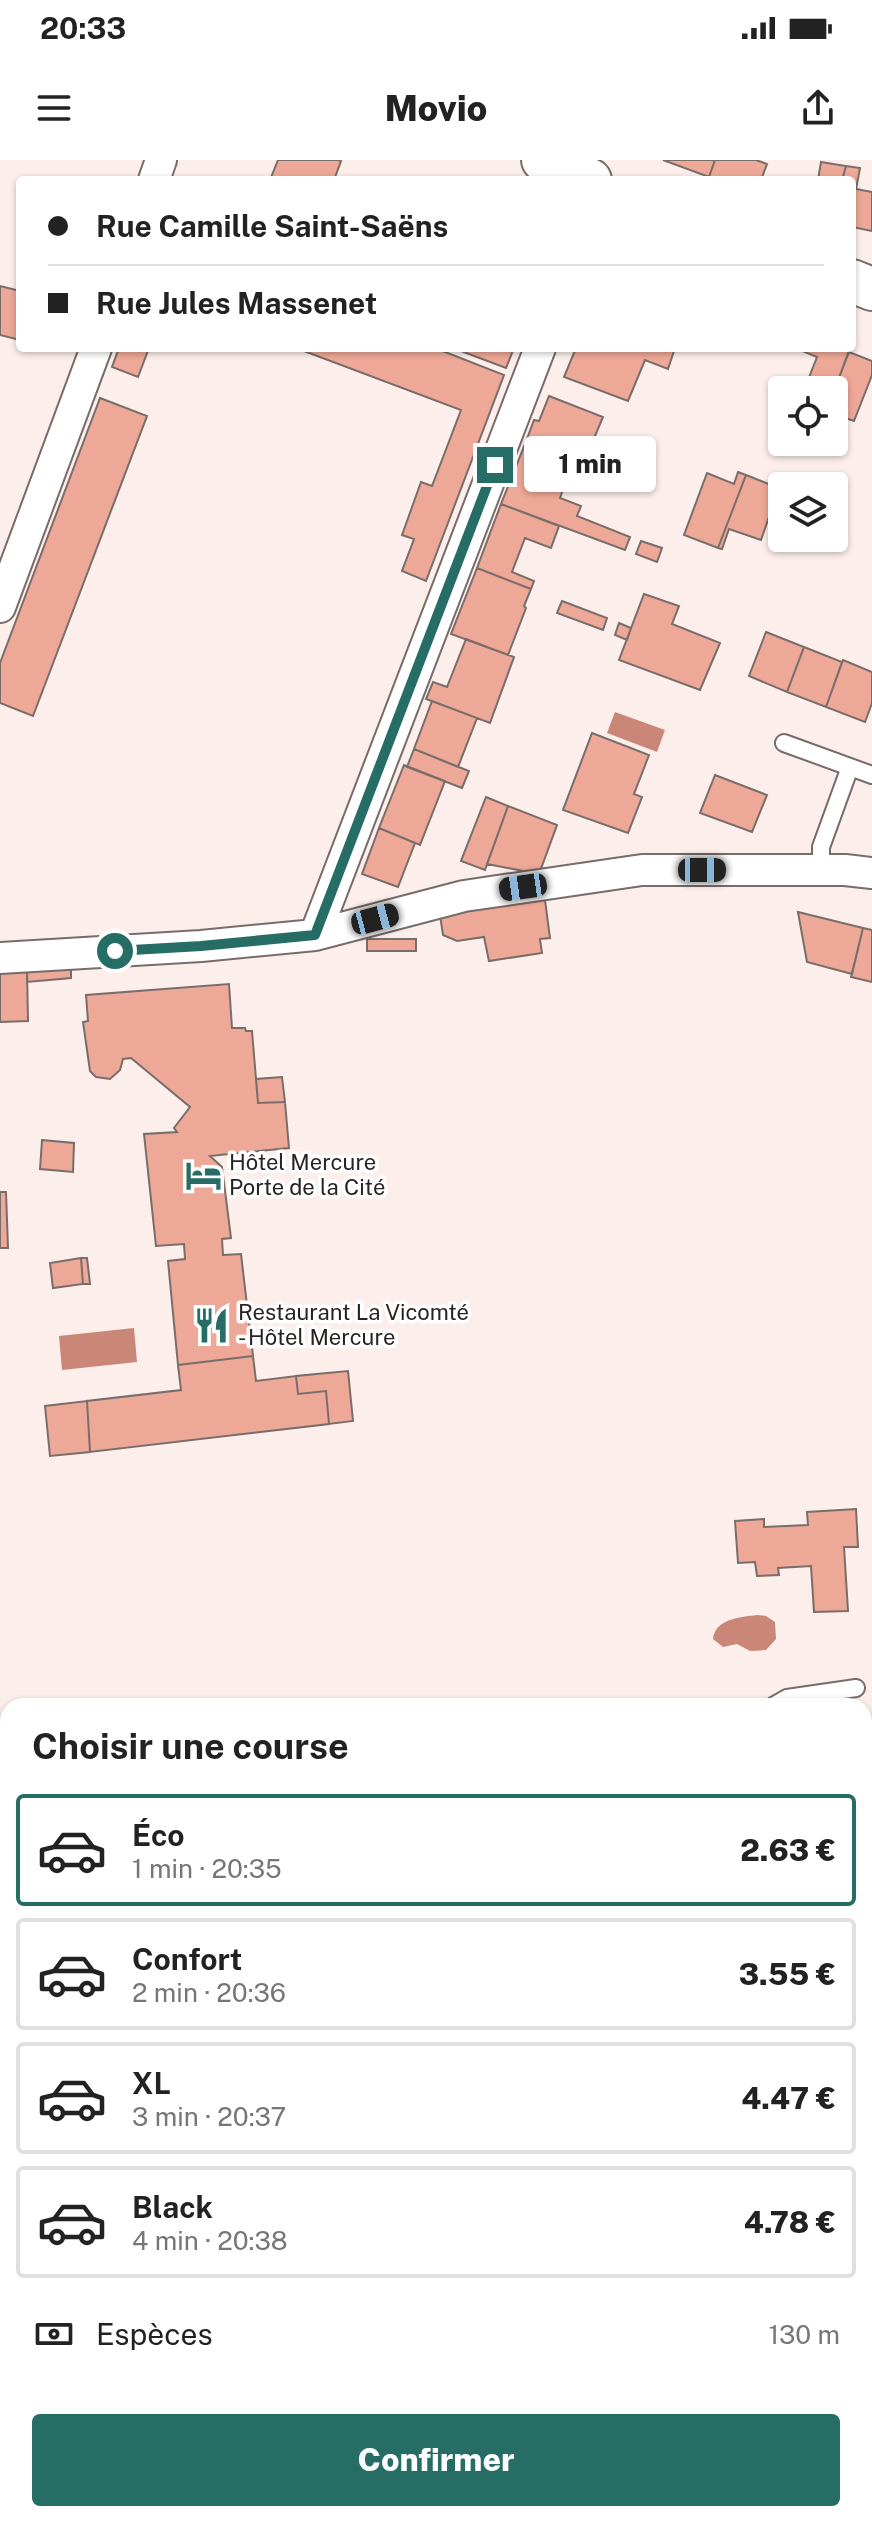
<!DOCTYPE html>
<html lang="fr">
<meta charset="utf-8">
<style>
body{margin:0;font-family:"Public Sans",sans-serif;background:#f2f2f2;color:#222;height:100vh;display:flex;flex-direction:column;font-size:30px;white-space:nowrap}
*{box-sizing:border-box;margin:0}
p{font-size:26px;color:#767676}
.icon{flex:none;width:44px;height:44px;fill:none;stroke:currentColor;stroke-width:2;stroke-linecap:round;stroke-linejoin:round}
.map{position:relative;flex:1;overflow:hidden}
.side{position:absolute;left:0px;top:1538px;width:872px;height:824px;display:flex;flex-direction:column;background:#fff;border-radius:24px 24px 0 0;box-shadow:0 2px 6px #0004}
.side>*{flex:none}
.hud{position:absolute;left:16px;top:16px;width:840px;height:176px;border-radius:8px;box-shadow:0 2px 6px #0004;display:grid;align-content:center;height:176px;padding:0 32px;background:#fff}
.buttons{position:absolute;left:768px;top:216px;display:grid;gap:16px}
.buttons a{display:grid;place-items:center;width:80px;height:80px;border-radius:8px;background:#fff;box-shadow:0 2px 6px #0004;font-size:40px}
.end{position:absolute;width:36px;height:36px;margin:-18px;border:10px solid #256d65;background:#fff;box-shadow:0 0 0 4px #fff}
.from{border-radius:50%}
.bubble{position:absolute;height:56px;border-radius:8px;background:#fff;box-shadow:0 2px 6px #0004;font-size:26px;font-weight:800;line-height:56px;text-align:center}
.car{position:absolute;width:24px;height:48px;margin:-24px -12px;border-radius:10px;box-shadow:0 0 6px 2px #0007;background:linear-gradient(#222 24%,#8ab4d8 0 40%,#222 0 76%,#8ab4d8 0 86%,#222 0)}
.hud b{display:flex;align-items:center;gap:28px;height:76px;font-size:30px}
.hud b+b{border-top:2px solid #e0e0e0}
.hud i{width:20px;height:20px;background:#222}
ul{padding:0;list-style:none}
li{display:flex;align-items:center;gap:24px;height:112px;margin:0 16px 12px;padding:0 16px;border:4px solid #e0e0e0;border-radius:8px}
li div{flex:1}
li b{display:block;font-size:30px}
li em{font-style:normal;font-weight:800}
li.selected{border-color:#256d65}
li>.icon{width:72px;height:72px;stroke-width:1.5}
h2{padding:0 32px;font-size:36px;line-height:96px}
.pay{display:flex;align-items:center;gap:20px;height:88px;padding:0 32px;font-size:30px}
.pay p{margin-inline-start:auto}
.action{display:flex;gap:16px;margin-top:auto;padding:16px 32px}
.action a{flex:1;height:92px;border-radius:8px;background:#256d65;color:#fff;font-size:32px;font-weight:800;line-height:92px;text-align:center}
.status{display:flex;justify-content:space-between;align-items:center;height:56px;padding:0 40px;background:#fff;direction:ltr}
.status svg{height:22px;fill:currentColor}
header{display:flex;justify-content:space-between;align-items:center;height:104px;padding:0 32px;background:#fff;font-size:36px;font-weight:800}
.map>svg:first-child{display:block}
.water{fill:#ca8777}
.building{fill:#eea897;stroke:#796d6a;stroke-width:2}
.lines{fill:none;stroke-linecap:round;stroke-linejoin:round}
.lane-casing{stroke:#776c69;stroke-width:20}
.street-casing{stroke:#776c69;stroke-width:34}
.secondary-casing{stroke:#776c69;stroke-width:46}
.lane{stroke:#fff;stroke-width:16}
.street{stroke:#fff;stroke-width:30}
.secondary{stroke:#fff;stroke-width:42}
.route{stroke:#256d65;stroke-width:10}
.labels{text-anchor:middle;stroke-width:7;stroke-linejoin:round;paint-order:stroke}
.poi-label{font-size:22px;fill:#282322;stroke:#fff;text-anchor:start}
</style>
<div class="status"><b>20:33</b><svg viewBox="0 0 49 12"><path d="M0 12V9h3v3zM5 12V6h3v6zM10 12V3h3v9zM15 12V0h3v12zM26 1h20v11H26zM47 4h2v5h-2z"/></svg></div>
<header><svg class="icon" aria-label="menu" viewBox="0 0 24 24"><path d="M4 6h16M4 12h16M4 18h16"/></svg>Movio<svg class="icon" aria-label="share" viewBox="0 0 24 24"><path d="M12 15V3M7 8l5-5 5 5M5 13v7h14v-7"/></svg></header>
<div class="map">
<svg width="872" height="2362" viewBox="0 0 872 2362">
<rect width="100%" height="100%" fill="#fceeeb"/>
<path class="water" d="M615,552L665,570L657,592L607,573Z
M134,1168L137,1202L62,1210L59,1176Z
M757,1455L766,1456L775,1462L776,1479L766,1490L750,1491L737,1484L723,1487L713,1479C715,1459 740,1457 757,1455Z"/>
<path class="building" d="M278,0H338L341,1L334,20H270Z
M663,0H715L709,17Z
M715,0H756L767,4L761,20H716L709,17Z
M821,2L846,6L842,20H818Z
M846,6L860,8L856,29L872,32V71L852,67V20H842Z
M0,126L20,131V180L0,175Z
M119,188H149L138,217L112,207Z
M296,188H435L504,215L426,421L402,411L414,379L402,375L421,322L432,326L461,250Z
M453,188H514L506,208Z
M576,188H675L668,209L645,200L628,241L564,217Z
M801,188H850L834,231L804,230L817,197L800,190Z
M849,192L872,201V215L854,261L834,254V231Z
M549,236L603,257L585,300L527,279L534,260L539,261Z
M100,238L147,256L33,556L0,543V503Z
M527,279L575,296L560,338L581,346L577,356L630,377L625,390L501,344Z
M603,307L632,318L628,329L599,317Z
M738,312L746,315L718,388L684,375L707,313L734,324Z
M746,315L779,328L761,380L729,369L722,389L718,388Z
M501,344L559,366L551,388L525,378L512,412L534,421L531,429L477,408Z
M641,381L662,388L657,402L636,394Z
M477,408L531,429L524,446L526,448L508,495L451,474Z
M644,434L679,446L672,464L720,483L700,530L619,500Z
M562,441L607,458L603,470L557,453Z
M619,463L631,468L627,480L615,475Z
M766,472L804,487L787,532L749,516Z
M466,479L514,497L490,563L426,539L433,522L447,527Z
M804,487L842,502L826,547L787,532Z
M843,500L872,512V543L865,562L826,547Z
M432,541L477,558L458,607L414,589Z
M592,573L649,595L634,634L642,637L628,673L563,650Z
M414,589L469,611L462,628L407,607Z
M404,605L445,621L420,685L379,668Z
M715,615L767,635L752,672L700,653Z
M486,637L508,646L485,710L461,701Z
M508,646L557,665L539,714L487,704Z
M379,668L415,683L398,727L362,714Z
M545,740L550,778L540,779L542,793L489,801L484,777L457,781L443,775L440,755Z
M798,752L863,768L852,814L807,802Z
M863,768L872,770V822L851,817Z
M367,779H416V791H367Z
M71,806V818L27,822V809Z
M27,809L28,861L0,862V812Z
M229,824L232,868H245L246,871H252L258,943L285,942L289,988L210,996L222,1007L231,1078L222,1079L223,1095L241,1094L253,1196L178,1205L168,1101L185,1099L184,1084L156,1086L144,974L177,972L174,968L190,947L131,898L123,899L120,910L110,919L96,917L90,911L83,862L88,861L86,835Z
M282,917L285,942L258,943L256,919Z
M42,980L74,983L73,1012L40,1009Z
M0,1032H6L8,1088H0Z
M81,1098L83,1124L53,1128L50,1103Z
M81,1098H87L90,1124H83Z
M253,1196L256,1221L296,1216L298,1234L326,1231L329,1264L90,1292L87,1241L181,1230L178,1205Z
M348,1211L353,1261L329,1264L326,1231L298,1234L296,1216Z
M87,1241L90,1292L50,1296L45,1246Z
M856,1349L858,1387H844L848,1451L814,1452L811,1406L778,1408L779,1415L757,1416L755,1402L738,1403L735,1361L764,1359V1367L808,1365L807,1352Z"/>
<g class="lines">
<defs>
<path id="lane" d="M784,583L872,615
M821,710V687L850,607
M773,1546L787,1538L856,1528
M0,1970L8,1973"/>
<path id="street" d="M154,20L161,0
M0,447L96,188
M315,775L540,188
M0,798L201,786L315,775L464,736L642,710H845L872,713"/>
<path id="secondary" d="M543,0L590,20
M852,121L872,129
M864,1852H872
M0,1855L8,1857
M864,1883L872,1893"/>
</defs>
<use href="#lane" class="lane-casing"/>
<use href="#street" class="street-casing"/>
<use href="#secondary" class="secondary-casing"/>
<use href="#lane" class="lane"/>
<use href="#street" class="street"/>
<use href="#secondary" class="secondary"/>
</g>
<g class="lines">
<path class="route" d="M115,791L201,786L315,775L495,305"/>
</g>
<defs>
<symbol id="hotel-bare" viewBox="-9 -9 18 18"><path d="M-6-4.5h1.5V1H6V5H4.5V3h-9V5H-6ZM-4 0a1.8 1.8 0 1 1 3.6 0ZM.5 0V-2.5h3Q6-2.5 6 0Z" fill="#256d65" stroke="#fff" stroke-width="2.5" paint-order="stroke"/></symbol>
<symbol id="restaurant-bare" viewBox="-9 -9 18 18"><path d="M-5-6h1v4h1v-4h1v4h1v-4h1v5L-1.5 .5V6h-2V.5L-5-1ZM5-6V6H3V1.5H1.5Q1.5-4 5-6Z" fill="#256d65" stroke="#fff" stroke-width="2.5" paint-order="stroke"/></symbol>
</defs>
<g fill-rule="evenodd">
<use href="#hotel-bare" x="178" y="990" width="51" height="51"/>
<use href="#restaurant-bare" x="186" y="1140" width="51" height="51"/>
</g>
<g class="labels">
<g class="poi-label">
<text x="229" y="1010">Hôtel Mercure<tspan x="229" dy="25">Porte de la Cité</tspan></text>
<text x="238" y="1160">Restaurant La Vicomté<tspan x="238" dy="25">- Hôtel Mercure</tspan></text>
</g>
</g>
</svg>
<div class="buttons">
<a><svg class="icon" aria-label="locate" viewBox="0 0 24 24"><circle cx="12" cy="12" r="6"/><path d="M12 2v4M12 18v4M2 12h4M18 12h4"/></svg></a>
<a><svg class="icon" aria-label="layers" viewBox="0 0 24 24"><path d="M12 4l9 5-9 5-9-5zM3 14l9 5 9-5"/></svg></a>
</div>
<i class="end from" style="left:115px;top:791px"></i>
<i class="end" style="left:495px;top:305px"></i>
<div class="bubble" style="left:524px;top:276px;width:132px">1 min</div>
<i class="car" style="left:702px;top:710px;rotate:90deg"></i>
<i class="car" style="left:523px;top:727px;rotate:262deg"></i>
<i class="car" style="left:375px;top:759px;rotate:75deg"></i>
<div class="hud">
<b><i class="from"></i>Rue Camille Saint-Saëns</b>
<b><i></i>Rue Jules Massenet</b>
</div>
<section class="side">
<h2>Choisir une course</h2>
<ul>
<li class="selected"><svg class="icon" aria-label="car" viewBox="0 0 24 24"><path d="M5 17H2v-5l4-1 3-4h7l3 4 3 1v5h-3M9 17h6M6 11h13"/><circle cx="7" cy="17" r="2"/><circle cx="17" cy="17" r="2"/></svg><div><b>Éco</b><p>1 min · 20:35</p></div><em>2.63 €</em></li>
<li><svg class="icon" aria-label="car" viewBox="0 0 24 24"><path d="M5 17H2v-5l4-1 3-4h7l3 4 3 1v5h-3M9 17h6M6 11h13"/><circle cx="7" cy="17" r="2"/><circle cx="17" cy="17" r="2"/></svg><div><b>Confort</b><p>2 min · 20:36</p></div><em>3.55 €</em></li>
<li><svg class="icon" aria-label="car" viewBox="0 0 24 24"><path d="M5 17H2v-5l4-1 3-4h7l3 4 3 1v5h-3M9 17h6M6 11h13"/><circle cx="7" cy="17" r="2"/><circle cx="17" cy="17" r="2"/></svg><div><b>XL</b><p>3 min · 20:37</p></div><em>4.47 €</em></li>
<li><svg class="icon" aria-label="car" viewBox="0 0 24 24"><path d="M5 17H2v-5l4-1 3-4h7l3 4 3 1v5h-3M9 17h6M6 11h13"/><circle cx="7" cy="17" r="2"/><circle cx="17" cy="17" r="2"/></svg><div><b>Black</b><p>4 min · 20:38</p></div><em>4.78 €</em></li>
</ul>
<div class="pay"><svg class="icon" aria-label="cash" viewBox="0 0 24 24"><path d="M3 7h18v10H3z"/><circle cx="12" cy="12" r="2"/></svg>Espèces<p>130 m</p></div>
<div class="action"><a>Confirmer</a></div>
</section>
</div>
